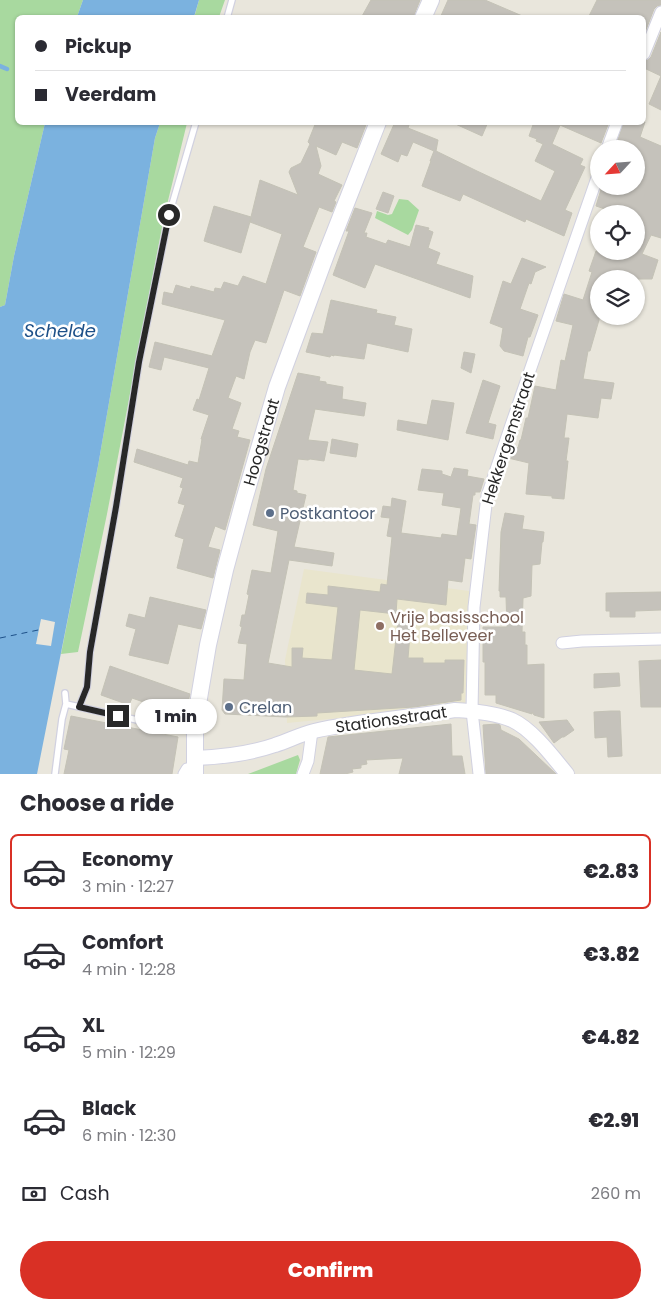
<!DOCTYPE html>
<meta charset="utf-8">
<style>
body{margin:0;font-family:Poppins,sans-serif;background:#f2f2f3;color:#2b2b33;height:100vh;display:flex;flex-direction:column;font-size:19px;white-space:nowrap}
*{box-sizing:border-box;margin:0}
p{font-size:16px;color:#7c7c81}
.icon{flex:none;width:28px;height:28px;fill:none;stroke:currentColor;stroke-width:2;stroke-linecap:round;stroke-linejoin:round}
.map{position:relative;height:774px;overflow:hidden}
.sheet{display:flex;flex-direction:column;background:#fff;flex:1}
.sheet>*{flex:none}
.guide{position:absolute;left:15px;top:15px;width:631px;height:110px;border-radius:8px;box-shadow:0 1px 4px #0004;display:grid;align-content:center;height:110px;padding:0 20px;background:#fff}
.needle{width:32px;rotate:244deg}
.controls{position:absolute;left:590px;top:140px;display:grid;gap:10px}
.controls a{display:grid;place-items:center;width:55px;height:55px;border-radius:50%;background:#fff;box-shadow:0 1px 4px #0004;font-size:25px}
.end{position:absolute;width:22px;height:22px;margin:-11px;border:6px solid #282828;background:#fff;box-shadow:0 0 0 2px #fff}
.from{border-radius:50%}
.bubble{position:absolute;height:35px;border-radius:18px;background:#fff;box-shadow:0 1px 4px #0004;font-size:16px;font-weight:800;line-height:35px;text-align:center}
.guide b{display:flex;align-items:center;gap:18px;height:48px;font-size:19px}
.guide b+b{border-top:1px solid #e1e1e2}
.guide i{width:12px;height:12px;background:#2b2b33}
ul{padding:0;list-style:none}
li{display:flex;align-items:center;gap:15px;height:75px;margin:0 10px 8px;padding:0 10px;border:2px solid transparent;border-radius:8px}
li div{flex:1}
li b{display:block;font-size:19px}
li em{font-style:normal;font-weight:800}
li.current{border-color:#d93025}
li>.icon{width:45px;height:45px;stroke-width:1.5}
h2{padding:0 20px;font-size:22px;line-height:60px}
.pay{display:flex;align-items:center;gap:12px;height:55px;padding:0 20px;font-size:19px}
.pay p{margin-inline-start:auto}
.button{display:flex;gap:10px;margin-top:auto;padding:10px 20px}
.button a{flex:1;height:58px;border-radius:30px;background:#d93025;color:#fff;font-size:20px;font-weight:800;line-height:58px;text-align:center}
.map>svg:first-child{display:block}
.education{fill:#e9e5cd}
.green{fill:#a8d99f}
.water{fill:#7bb2df}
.pier{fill:#e9e6dc}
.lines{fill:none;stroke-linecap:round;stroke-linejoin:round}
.stream{stroke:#7bb2df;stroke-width:4.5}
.ferry{stroke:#1d5088;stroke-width:1;stroke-dasharray:6 5;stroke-linecap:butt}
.building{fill:#c5c2bb;stroke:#c4c2b6}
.service-casing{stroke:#d1d1e0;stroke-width:8}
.minor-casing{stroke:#d1d1e0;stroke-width:13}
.tertiary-casing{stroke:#d1d1e0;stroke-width:16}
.secondary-casing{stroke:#d1d1e0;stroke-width:18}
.service{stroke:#fff;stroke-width:5.5}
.minor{stroke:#fff;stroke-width:11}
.tertiary{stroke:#fff;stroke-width:14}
.secondary{stroke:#fff;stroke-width:16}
.route{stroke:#282828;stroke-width:6}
.service-dot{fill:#5c6f8a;stroke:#fff;stroke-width:2}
.education-dot{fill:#8d6e63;stroke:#fff;stroke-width:2}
.labels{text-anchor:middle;stroke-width:5;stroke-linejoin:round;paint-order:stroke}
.street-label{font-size:16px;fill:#282828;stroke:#fff}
.service-label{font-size:16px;fill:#4e5e75;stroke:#fff;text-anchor:start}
.education-label{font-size:16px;fill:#785e54;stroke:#fff;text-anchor:start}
.water-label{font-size:18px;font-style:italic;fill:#1d5088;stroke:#fff}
</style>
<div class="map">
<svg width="661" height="774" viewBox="0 0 661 774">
<rect width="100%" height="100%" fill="#e9e6dc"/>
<path class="education" d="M304,569L469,591L465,706L287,723L285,660Z"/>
<path class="green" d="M0,0H83L77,17L18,18V122L45,123L14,256L5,305L0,307Z
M199,0H225L219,17L194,18Z
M160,123H187L164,217L107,514L78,652L61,654L98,466L155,138Z
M399,199L408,200L419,210L412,230L408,235L375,218L377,211L388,215L392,214Z
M298,755L300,760L296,774H248Z"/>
<path class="water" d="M83,0H199L194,17H77Z
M45,123H160L155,138L98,466L37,774H0V307L5,305L14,256Z"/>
<path class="pier" d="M41,619L55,622L51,646L36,644Z"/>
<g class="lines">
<path class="stream" d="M0,66L7,69"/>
<path class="ferry" d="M0,638L43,629"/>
</g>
<path class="building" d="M371,0H420L413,18H361Z
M448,0H485L527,18H440Z
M597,0H661V5L657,6L654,9L644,35V18H588Z
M661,32V110L649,104L661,76L644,68V61L648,60L651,57Z
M316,122H367L357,148L342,142L336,155L316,146L321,166L318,174L342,185L334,201L336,202L332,212L319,207L303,247L316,252L300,296L284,290L266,343L255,340L250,352L244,379L236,376L228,398L241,403L232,429L239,431L237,437L250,440L225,530L215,526L208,547L220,550L213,578L177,568L184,539L175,536L185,505L178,503L183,488L180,487L183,478L134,462L137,449L188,465L189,461L198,463L202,439H201L209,415L193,410L197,399L199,400L209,368L164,357L161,370L149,367L155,342L212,356L225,320L162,304L164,292L173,294L176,285L190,289L191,286L214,292L215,288L221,289L224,282L238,286L243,276L266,284L282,234L250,222L251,218L241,253L204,241L214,206L251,217L260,180L298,195L289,172L291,168L301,163L310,144L308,142Z
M395,122H410L408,128L438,140L436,151L477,171L541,201L555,171L535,161L543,144L536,141L537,139L529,136L534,122H609L601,143L560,125L552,144L583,159L580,165L585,167L565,210L572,213L564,236L526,219L525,222L463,194L460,201L422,186L431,161H430L434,151L413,142L407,156L401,154L398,162L381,154Z
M451,122H488L482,136Z
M624,122H645L640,137L661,146V238L651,235L642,254L658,260L652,279H599V320L590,351H588L583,379L614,383L611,399L601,398L598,418L567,414L564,438H569L566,461H568L564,499L552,498V496L526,494L529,463L508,458L512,446L518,448L520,440H521L526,418H528L535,386L556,390L561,360L565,361L573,325L556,321L564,294L583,300L592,272L589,271L596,251H636V214H620L596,206L602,186H636V173L641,161L636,159V149L615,148Z
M383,192L394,196L388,213L376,209Z
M355,208L372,213L364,233H367L366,237L386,244L388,240L410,247L416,225L429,228L428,230L433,232L428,248L440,253L436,264L473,276L470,298L375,264L365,288L333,275L349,231H346Z
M522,258L546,267L535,272L531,284L529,283L520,309L538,315L530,337H528L523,356L504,351L500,346L503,328L490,323L503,281L511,284Z
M331,300L377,310L376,313L396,317L394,325L412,329L408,352L367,343L364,359L334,355V356L331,355L330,357L306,352L312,333L323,334Z
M464,352L475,354L471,373L461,368Z
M298,373L320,377L319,381L326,382V384L343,387L342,399L366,403L364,416L315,409L308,440L328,442L324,461L310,459L308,460L298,459L293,490L297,491V493L306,495L294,547L334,553L332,566L289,560L268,663L292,667V648H303L302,658L332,660L338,607L306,603L307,593L328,595V586L380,592L381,584L387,585L392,537L387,536L390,518L381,517L383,506L391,507L392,498L406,501L401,533L441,538L442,534L457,536L461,508L442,505L444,493L418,490L422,469L442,471V474L451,477L454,468L468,470L467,476L484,479L480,492H475V495H473L469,524L476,525L471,559L465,558L462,582L448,580L446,605L397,599L396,614L360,610L354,670L392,674L398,621L411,623L408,658H423V663H445V660H464L463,693H461V700L414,707L317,713V716L286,717L225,714L222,710L224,679L244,680L247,644L238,643L242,627L240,626L242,615H245L249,595L247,594L252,570L271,573L278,531L253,525L266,469Z
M483,380L500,386L488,423L496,425L493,439L466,433Z
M432,400L454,403L448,440L397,430L398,420L427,425Z
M332,439L358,444L356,457L330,453Z
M505,513L524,516L522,529L544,532L543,542H542L540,564L532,565L531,596L523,598L522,632H525V645H527V665L544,664V718L534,715L532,712V714L496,703V695H485V662H483V627H507L506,597H500V591H499L501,532Z
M661,592V610L635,611V617H610V611H606V593Z
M150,597L206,610L201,629L178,624L168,664L129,655L136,629L126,626L129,614L145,618Z
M661,660V707H641L639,661Z
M110,666L190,694L186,709L181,707L179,713L173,711L172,712L132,698L129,705L101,695Z
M619,673L620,686L594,688V674Z
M611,711H620L622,756L608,757L607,737L595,738L594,712Z
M71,716L178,737L172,774H64L69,750L64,749Z
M567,720L574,730L564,737H562L554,743L539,722Z
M451,724L452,756H462L465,774H399L403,758L366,760L367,764L361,765V768L352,769L353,772L345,774H320L328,737Z
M497,724L500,725L501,730L519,739L556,774H486L483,725Z"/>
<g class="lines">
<defs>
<path id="service" d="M227,18L232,0
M66,704L177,729L193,731
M79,707L87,687L90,652L116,507L139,362L169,215L196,122
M55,774L62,719L66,704L65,693"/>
<path id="minor" d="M644,54L661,12
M607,149L617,122
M562,643L582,641L661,639
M184,774L187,769L195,768
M303,774L308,761L312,731
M479,774L472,711L474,607L487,496L511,425L599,172"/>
<path id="tertiary" d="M195,758C222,757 249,754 275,745C288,741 301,734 314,731C361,720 408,718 455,710C474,711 495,713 512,720C532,729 553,757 567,774"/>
<g id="secondary">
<path d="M423,18L431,0"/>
<path id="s1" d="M195,774V731L196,716L208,645L225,570L244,500L277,387L327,252L378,122"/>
</g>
</defs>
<use href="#service" class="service-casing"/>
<use href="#minor" class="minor-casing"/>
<use href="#tertiary" class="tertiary-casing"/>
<use href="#secondary" class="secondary-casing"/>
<use href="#service" class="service"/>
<use href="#minor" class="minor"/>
<use href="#tertiary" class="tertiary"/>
<use href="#secondary" class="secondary"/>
</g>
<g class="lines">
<path class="route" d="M118,716L79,707L87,687L90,652L116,507L139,362L169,215"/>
</g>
<g class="service-dot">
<circle cx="270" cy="513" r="5"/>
<circle cx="229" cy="707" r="5"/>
</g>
<circle class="education-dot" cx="380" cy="626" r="5"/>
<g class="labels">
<g class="street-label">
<text transform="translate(508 438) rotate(-72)" y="6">Hekkergemstraat</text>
<text dy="6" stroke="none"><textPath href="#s1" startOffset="340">Hoogstraat</textPath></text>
<text transform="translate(391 719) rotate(-8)" y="6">Stationsstraat</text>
</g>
<g class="service-label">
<text x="280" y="519">Postkantoor</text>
<text x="239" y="713">Crelan</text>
</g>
<g class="education-label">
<text x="390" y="623">Vrije basisschool<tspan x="390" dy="18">Het Belleveer</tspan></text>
</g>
<g class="water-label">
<text x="60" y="337">Schelde</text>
</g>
</g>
</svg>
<div class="controls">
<a><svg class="needle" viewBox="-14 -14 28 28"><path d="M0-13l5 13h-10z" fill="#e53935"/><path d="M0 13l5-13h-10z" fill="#7c7c81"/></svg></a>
<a><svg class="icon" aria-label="locate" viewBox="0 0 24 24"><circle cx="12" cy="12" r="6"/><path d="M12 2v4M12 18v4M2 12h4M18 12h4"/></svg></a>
<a><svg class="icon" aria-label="layers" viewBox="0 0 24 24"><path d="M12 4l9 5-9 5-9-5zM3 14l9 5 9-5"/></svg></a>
</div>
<i class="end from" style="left:169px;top:215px"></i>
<i class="end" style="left:118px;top:716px"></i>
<div class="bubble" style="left:135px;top:699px;width:82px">1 min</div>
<div class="guide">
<b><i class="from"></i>Pickup</b>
<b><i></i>Veerdam</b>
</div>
</div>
<section class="sheet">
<h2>Choose a ride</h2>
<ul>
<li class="current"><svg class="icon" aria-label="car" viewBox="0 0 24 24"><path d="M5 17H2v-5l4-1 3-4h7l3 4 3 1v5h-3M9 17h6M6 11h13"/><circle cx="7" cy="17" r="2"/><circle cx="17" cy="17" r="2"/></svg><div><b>Economy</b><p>3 min · 12:27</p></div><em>€2.83</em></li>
<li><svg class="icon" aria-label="car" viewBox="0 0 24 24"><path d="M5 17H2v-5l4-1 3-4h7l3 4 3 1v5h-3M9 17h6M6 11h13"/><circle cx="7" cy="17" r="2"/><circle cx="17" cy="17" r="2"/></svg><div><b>Comfort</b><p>4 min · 12:28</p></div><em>€3.82</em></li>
<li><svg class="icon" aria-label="car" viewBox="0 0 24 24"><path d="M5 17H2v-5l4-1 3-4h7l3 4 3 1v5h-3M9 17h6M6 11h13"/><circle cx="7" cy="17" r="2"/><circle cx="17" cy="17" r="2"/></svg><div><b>XL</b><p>5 min · 12:29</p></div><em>€4.82</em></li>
<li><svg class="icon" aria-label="car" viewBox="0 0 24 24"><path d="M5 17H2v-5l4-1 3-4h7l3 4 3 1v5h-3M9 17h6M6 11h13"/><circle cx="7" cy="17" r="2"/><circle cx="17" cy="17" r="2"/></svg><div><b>Black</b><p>6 min · 12:30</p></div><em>€2.91</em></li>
</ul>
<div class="pay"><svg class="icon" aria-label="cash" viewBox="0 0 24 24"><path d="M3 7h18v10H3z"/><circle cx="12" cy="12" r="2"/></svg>Cash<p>260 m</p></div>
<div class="button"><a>Confirm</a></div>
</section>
